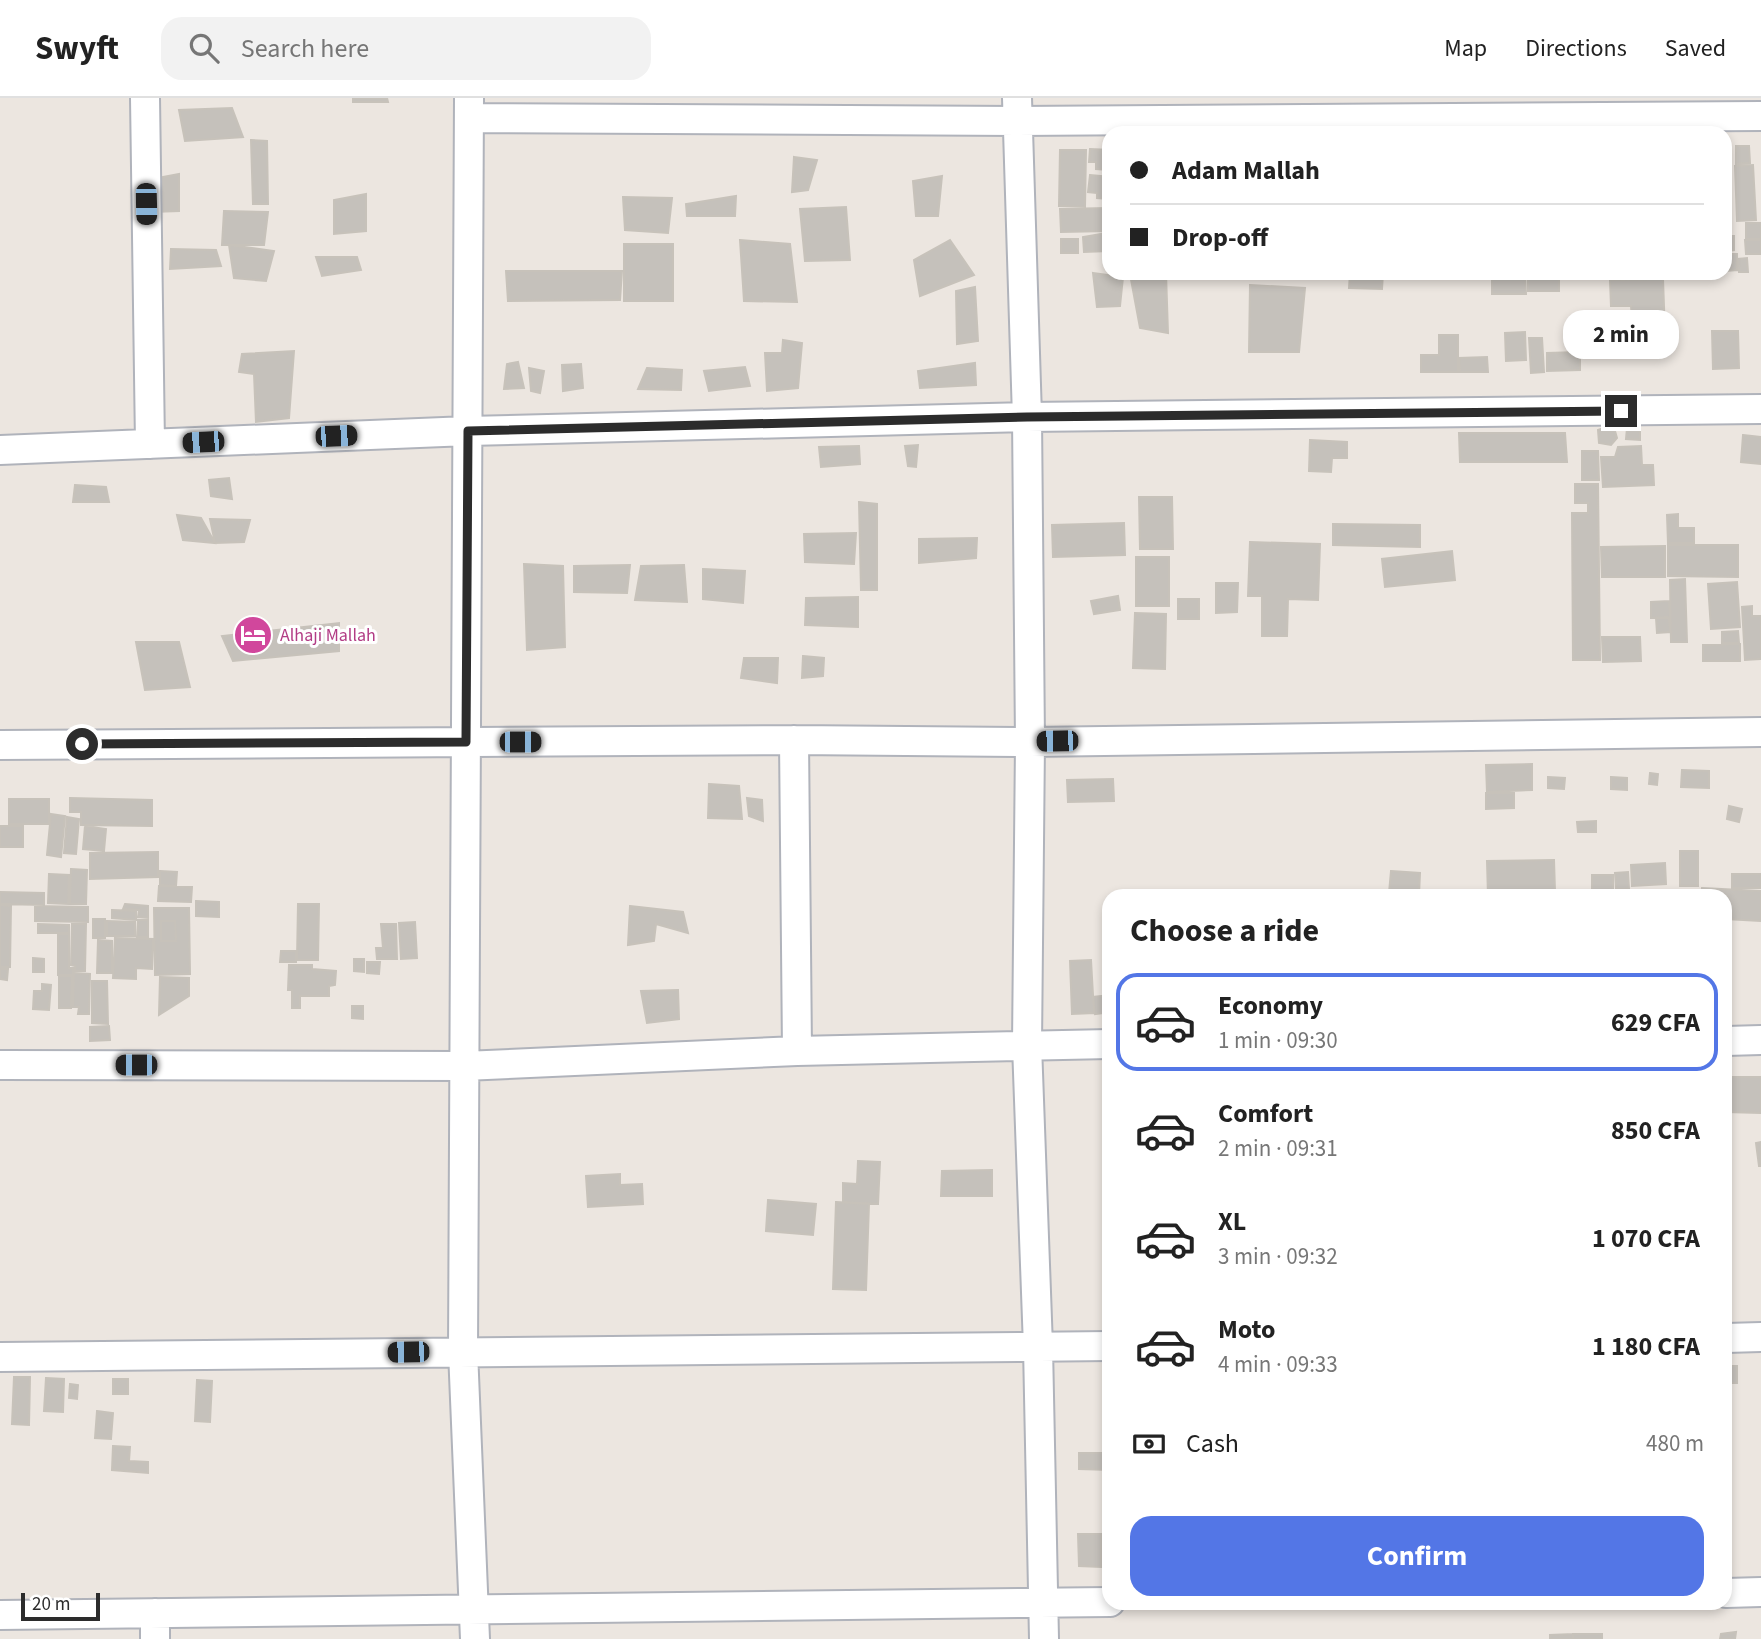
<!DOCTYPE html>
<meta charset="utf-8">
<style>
body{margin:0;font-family:"Source Sans 3",sans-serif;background:#f2f2f2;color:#222;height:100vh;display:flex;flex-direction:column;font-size:26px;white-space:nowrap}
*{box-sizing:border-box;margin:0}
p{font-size:23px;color:#767676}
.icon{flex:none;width:38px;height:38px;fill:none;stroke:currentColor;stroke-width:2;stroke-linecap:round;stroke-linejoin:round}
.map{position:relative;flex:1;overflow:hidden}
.side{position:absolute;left:1102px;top:791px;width:630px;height:721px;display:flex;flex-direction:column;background:#fff;border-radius:21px;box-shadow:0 4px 10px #0003}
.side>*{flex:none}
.hud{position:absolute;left:1102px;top:28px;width:630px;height:154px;border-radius:21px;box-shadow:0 4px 10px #0003;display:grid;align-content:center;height:154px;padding:0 28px;background:#fff}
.scale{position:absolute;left:21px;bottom:18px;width:79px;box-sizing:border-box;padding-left:7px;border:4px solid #2c2c2c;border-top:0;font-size:19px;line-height:24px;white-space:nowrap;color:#2c2c2c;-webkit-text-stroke:5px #fff;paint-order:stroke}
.end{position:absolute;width:32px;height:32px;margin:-16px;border:9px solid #2c2c2c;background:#fff;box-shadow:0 0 0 4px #fff}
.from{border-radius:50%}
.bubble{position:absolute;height:49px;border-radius:21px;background:#fff;box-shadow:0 4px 10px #0003;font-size:23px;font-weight:700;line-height:49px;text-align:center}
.car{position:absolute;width:21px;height:42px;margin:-21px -10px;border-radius:9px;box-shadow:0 0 5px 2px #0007;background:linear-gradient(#222 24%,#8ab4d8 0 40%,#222 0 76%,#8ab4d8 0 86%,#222 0)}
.hud b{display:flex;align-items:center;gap:24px;height:66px;font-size:26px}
.hud b+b{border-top:2px solid #e0e0e0}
.hud i{width:18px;height:18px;background:#222}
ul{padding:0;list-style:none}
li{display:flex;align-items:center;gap:21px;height:98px;margin:0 14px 10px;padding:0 14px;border:4px solid transparent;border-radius:21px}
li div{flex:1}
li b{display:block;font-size:26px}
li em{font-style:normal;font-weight:700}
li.current{border-color:#5376e6}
li>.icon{width:63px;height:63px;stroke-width:1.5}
h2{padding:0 28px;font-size:32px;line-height:84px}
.pay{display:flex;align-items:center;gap:18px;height:77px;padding:0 28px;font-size:26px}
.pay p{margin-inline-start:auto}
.cta{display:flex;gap:14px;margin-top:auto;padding:14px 28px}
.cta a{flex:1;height:80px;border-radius:21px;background:#5376e6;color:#fff;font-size:28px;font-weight:700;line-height:80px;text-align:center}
header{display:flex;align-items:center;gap:42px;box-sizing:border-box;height:98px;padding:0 35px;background:#fff;border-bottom:2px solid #e0e0e0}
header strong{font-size:33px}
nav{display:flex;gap:38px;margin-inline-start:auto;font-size:24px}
.search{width:490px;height:63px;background:#f2f2f2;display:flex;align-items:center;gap:18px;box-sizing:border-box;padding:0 24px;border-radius:21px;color:#767676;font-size:26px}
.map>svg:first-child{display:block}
.building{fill:#c5c1bb;stroke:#c7c2ba;stroke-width:2;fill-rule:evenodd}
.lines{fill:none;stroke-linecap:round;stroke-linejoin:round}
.minor-casing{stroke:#b0b3bb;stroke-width:32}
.minor{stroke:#fff;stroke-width:28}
.route{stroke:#2c2c2c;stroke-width:9}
.labels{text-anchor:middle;stroke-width:6;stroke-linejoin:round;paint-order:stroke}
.hotel-label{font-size:18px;fill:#b23c85;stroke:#fff;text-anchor:start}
</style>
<header>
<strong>Swyft</strong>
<div class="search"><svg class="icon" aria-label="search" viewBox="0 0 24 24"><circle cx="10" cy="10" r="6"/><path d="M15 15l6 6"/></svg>Search here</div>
<nav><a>Map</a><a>Directions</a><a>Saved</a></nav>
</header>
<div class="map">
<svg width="1761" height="1541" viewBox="0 0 1761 1541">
<rect width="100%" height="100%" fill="#ece6e0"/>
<path class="building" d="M353,0H387L388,4H353Z
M232,10L243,39L185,43L179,12Z
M251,42L267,43L268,106H253Z
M1736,48H1749L1750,65L1736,66Z
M1090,51L1110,52L1109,72L1096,71V64H1089Z
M1060,52H1086L1085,109L1059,108Z
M794,59L817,62L808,92L792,94Z
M1753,67L1756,122L1737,123L1735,68Z
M179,76V113L152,114V81Z
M1090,77L1110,79L1108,101L1097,100V95L1088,94Z
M942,78L938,118H916L913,83Z
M366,96V133L334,136V102Z
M736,98L735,118H687L686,106Z
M623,99L672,100L668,135L625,132Z
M846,109L850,162L805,163L800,111Z
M1108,110V133L1061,134L1060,111Z
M224,113L268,114L264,147H222Z
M1746,125H1761V141H1746Z
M1107,135L1108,153L1084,154L1083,139Z
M1726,138H1734V152L1726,153Z
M1061,141H1078V155H1061Z
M740,142L790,146L797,204L744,203Z
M950,142L974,177L920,198L914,162Z
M1745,142H1761V156H1746Z
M624,146H673V203H624Z
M229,147L274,153L266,183L234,180Z
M171,151L216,152L221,168L170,171Z
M1726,156H1737V172L1726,173Z
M316,159H357L361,172L322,178Z
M1747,160L1748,174H1739L1738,161Z
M506,173H622L620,202L508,203Z
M1093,175L1123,179L1120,208L1097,209Z
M1137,175H1166L1168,235L1140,230L1130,176Z
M1350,175H1383L1382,191L1349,190Z
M1492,175H1525L1526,196H1492Z
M1528,175H1598L1559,176V193H1528Z
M1689,175H1704V180L1689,181Z
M1663,181L1665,236L1647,237V244L1609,245V222L1632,221L1631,208H1611L1610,182Z
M1250,187L1305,190L1299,254H1249Z
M975,189L978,243L957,246L956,193Z
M1712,233H1738L1739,270L1713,271Z
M1525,234L1526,262L1506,263L1505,235Z
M1439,237H1458V274H1421V257H1439Z
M1529,240H1542L1544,274L1531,275Z
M783,242L802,245L798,290L767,293L765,255H782Z
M294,253L289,320L256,324L254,276L239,274L242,256Z
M1580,254V272L1547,273V255Z
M1487,259L1488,274H1460L1459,260Z
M518,264L524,290L504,291L507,266Z
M975,265L976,287L920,290L918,273Z
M581,266L583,290L563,293L562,267Z
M745,269L750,288L709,293L704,273Z
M529,270L544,273L540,295L531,293Z
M647,270L682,272L681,292L638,291Z
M1610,328L1615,333L1617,340L1611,347L1599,345L1598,332Z
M1627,330H1640V342L1626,341Z
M1459,335H1565L1567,364H1460Z
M1743,337L1761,339V366L1741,364Z
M1310,342L1347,344V360H1332L1331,374L1309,373Z
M918,347L916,369L908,368L905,348Z
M859,348L860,366L821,369L819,349Z
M1641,348L1642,367H1653L1654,387L1603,389L1601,359H1615L1618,349Z
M1582,353H1598L1599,382H1582Z
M229,380L232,401L211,398L209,382Z
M1575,386H1598L1600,562H1573L1572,415H1588V405H1575Z
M75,387L106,389L109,404H73Z
M1139,399H1172L1173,451H1140Z
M859,404L877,406V492H861Z
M1678,416V430H1694V445H1668L1667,417Z
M177,417L201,420L215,445L183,442Z
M210,421L250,422L244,444L215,445Z
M1124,425L1125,457L1053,459L1052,427Z
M1333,426L1420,427V449L1333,447Z
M856,435L854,466L805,464L804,436Z
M977,440L976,460L919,465V441Z
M1250,444L1320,446L1318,502L1288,501L1287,538H1262V498H1248Z
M1668,447H1738V479L1668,478Z
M1665,448V479H1602L1601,449Z
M1452,453L1455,482L1385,489L1382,461Z
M1136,459H1169V508H1136Z
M524,466L563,468L565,549L527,552Z
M630,467L627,495L574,494V468Z
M684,467L687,504L635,502L641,468Z
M703,471L745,473L743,505L703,501Z
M1685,481L1687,544H1671L1670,482Z
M1737,484L1740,529L1711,531L1708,486Z
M1216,485H1238L1237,514L1216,515Z
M1118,498L1120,512L1094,516L1091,503Z
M858,499V529L805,527L806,500Z
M1178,501H1199V521H1178Z
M1669,503L1670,519L1651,520V504Z
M1752,508V518H1761V561L1745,562L1742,509Z
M1135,515L1166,516L1165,571L1133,570Z
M1656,520H1669L1670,534L1657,535Z
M339,525V553L233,563L222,538Z
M1738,533L1739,545H1722V534Z
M1602,539H1640L1641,563L1603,564Z
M136,544H179L190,589L145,592Z
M1740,546V563H1703V547Z
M803,558L824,560L823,578L802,580Z
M744,560H778L777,585L741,580Z
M1532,666V692L1487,694L1486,667Z
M1682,672L1709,673V690L1681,689Z
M1650,675L1658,676L1657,687L1649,686Z
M1548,679L1565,680L1564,691L1548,690Z
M1611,679L1627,680V692L1611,691Z
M1113,681L1114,703L1068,704L1067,682Z
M709,686L739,688L742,721L708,720Z
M1486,695H1514V710L1486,711Z
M70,700L152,702V728L81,727V714H70Z
M747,700L762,702L763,723L749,718Z
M9,701H49V726H9Z
M1729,708L1742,711L1739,724L1727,721Z
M51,716L65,718L61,759L47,757Z
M67,719L79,721L76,756L64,755Z
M1596,723V734H1578L1577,724Z
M0,728H23V749H0Z
M85,728L106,731L104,753L83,751Z
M1680,753H1698V788H1680Z
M158,754V779L90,781V755Z
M1554,762L1555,793H1527V798H1488L1487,763Z
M1665,765L1666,786L1632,788L1631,767Z
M71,771L87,772L86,806H70Z
M160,773L177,774L176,788L160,787Z
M1391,773L1420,775L1419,797L1389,795Z
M1628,774L1629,791H1616L1615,775Z
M49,776L69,777L68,806L48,805Z
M1732,776H1761V790H1732Z
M1592,777H1613V792H1592Z
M159,788L192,789L191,804L158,803Z
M1702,790L1761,793V823L1726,821V798H1701Z
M1282,793L1349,797V798H1282Z
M1561,793L1599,794V798H1561Z
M0,794L44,795V807L0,806Z
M196,803L219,804V819L196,818Z
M125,806L148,808V820L138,819L139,812L123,811Z
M298,806H319L318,862H297Z
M0,807L11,808L10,869H0Z
M35,808L88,809V824L35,823Z
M630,808L683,814L688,835L656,826L654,843L628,847Z
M154,810H189L190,876L155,877ZM161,823H175L176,843H161Z
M112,812L136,813V822L112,820Z
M93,821H105V840H93Z
M138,822H148V839H137Z
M107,823L135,824V838H107Z
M161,823H175L176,843H161Z
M415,824L417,860L401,861L399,825Z
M38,826L69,827V835H38Z
M72,826H86L85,873H75V868L71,867Z
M381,826H396L397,861H377L376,850H383Z
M58,836H69V870H73V877H58Z
M115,840L153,841L152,871L136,870V881L113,880Z
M98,842L112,843V875H97Z
M281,853H296V864H280Z
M33,860L44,861V874H33Z
M354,861H364V874L354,873Z
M1091,862L1094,915L1072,916L1070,863Z
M367,864H380L379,876L367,875Z
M289,867H312V871L336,873L335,887L329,888V898H300V910H292V892H288Z
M0,871H8L7,882L0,881Z
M74,875L90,876L89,916H78L79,909H73Z
M59,878H72L71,910H59Z
M160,879L189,880V898L159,917Z
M92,883H107L108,926L92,925Z
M42,886L51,887L49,912L33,911L34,893H42Z
M678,892L679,921L647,925L641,893Z
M1110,897V914L1095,916L1093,899Z
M352,908H363V921L352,920Z
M109,928L110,942L90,943V929Z
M1726,979H1761V1015L1726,1014Z
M1761,1044V1068H1759L1756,1045Z
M858,1063L880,1064L878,1106L843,1104V1085L857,1086Z
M992,1072V1098H941L942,1073Z
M620,1076V1087L642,1086L643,1106L588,1109L586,1078Z
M768,1102L816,1106L813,1137L766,1133Z
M1726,1103H1729V1135H1726Z
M836,1104L869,1106L866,1192L833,1191Z
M1726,1268H1737V1285H1729V1295H1726Z
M14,1279H30L29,1327L12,1326Z
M46,1280L64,1281L63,1314L44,1313Z
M113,1281H128V1296H113Z
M197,1282L212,1283L210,1324L195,1323Z
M70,1286L78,1287L77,1301L69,1300Z
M97,1313L113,1315L111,1341L95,1340Z
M113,1348L130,1349L129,1363L148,1364V1375L112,1372Z
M1079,1355H1110V1372L1079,1371Z
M1078,1436H1101V1469L1079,1468Z
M1736,1534L1735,1541H1720L1721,1536Z
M1573,1536H1602V1541H1573Z
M1573,1536V1541H1550V1537Z"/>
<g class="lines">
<defs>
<path id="minor" d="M145,0L150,346
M469,0L463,1253L475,1541
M1017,0L1027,319L1030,644L1027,947L1038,1249L1044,1541
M469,20L1017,23L1761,18
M0,352L468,333L1027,319L1761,311
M794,642L797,953
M0,647L794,642L1030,644L1761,634
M1726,943L1761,942
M0,967L464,968L797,953L1110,946
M1726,1240L1761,1239
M0,1259L1110,1248
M1726,1495L1761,1494
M155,1515V1541
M0,1517L1110,1504"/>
</defs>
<use href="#minor" class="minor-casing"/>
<use href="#minor" class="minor"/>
</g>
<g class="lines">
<path class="route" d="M82,646L466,644L468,333L1027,319L1621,313"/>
</g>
<defs>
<symbol id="hotel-disc" viewBox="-11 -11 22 22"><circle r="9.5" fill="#d1479c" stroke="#fff"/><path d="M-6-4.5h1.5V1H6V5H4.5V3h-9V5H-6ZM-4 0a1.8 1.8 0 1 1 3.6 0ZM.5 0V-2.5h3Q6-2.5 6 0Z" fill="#fff"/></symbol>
</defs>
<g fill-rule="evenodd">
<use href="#hotel-disc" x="231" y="515" width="44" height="44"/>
</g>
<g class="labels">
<g class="hotel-label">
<text x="280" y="543">Alhaji Mallah</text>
</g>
</g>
</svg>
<div class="scale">20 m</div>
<i class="end from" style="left:82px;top:646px"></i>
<i class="end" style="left:1621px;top:313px"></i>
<div class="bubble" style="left:1563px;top:212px;width:116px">2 min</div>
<i class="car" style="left:146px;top:106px;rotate:179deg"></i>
<i class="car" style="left:336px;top:338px;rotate:88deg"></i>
<i class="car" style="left:203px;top:344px;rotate:267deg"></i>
<i class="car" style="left:1057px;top:643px;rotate:269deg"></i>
<i class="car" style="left:520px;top:644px;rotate:90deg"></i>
<i class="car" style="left:136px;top:967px;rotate:270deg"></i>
<i class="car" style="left:408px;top:1254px;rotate:269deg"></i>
<div class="hud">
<b><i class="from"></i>Adam Mallah</b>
<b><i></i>Drop-off</b>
</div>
<section class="side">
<h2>Choose a ride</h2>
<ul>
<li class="current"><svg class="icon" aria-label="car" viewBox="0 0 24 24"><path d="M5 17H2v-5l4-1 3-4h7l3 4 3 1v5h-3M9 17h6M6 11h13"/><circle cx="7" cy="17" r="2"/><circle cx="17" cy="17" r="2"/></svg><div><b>Economy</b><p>1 min · 09:30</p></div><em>629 CFA</em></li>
<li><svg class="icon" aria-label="car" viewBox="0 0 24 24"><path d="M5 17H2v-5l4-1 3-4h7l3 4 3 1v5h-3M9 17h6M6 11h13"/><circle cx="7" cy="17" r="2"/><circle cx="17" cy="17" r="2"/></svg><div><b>Comfort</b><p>2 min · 09:31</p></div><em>850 CFA</em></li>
<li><svg class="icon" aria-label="car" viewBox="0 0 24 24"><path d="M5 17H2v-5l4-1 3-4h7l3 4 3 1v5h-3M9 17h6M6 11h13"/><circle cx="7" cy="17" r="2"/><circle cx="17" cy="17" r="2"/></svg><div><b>XL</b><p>3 min · 09:32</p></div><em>1 070 CFA</em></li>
<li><svg class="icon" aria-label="car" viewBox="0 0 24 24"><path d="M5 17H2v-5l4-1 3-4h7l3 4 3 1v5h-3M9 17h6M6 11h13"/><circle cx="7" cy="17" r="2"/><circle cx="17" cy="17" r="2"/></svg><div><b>Moto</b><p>4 min · 09:33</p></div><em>1 180 CFA</em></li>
</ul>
<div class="pay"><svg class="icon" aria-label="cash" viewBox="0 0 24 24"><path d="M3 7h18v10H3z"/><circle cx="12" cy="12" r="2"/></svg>Cash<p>480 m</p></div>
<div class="cta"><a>Confirm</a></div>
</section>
</div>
